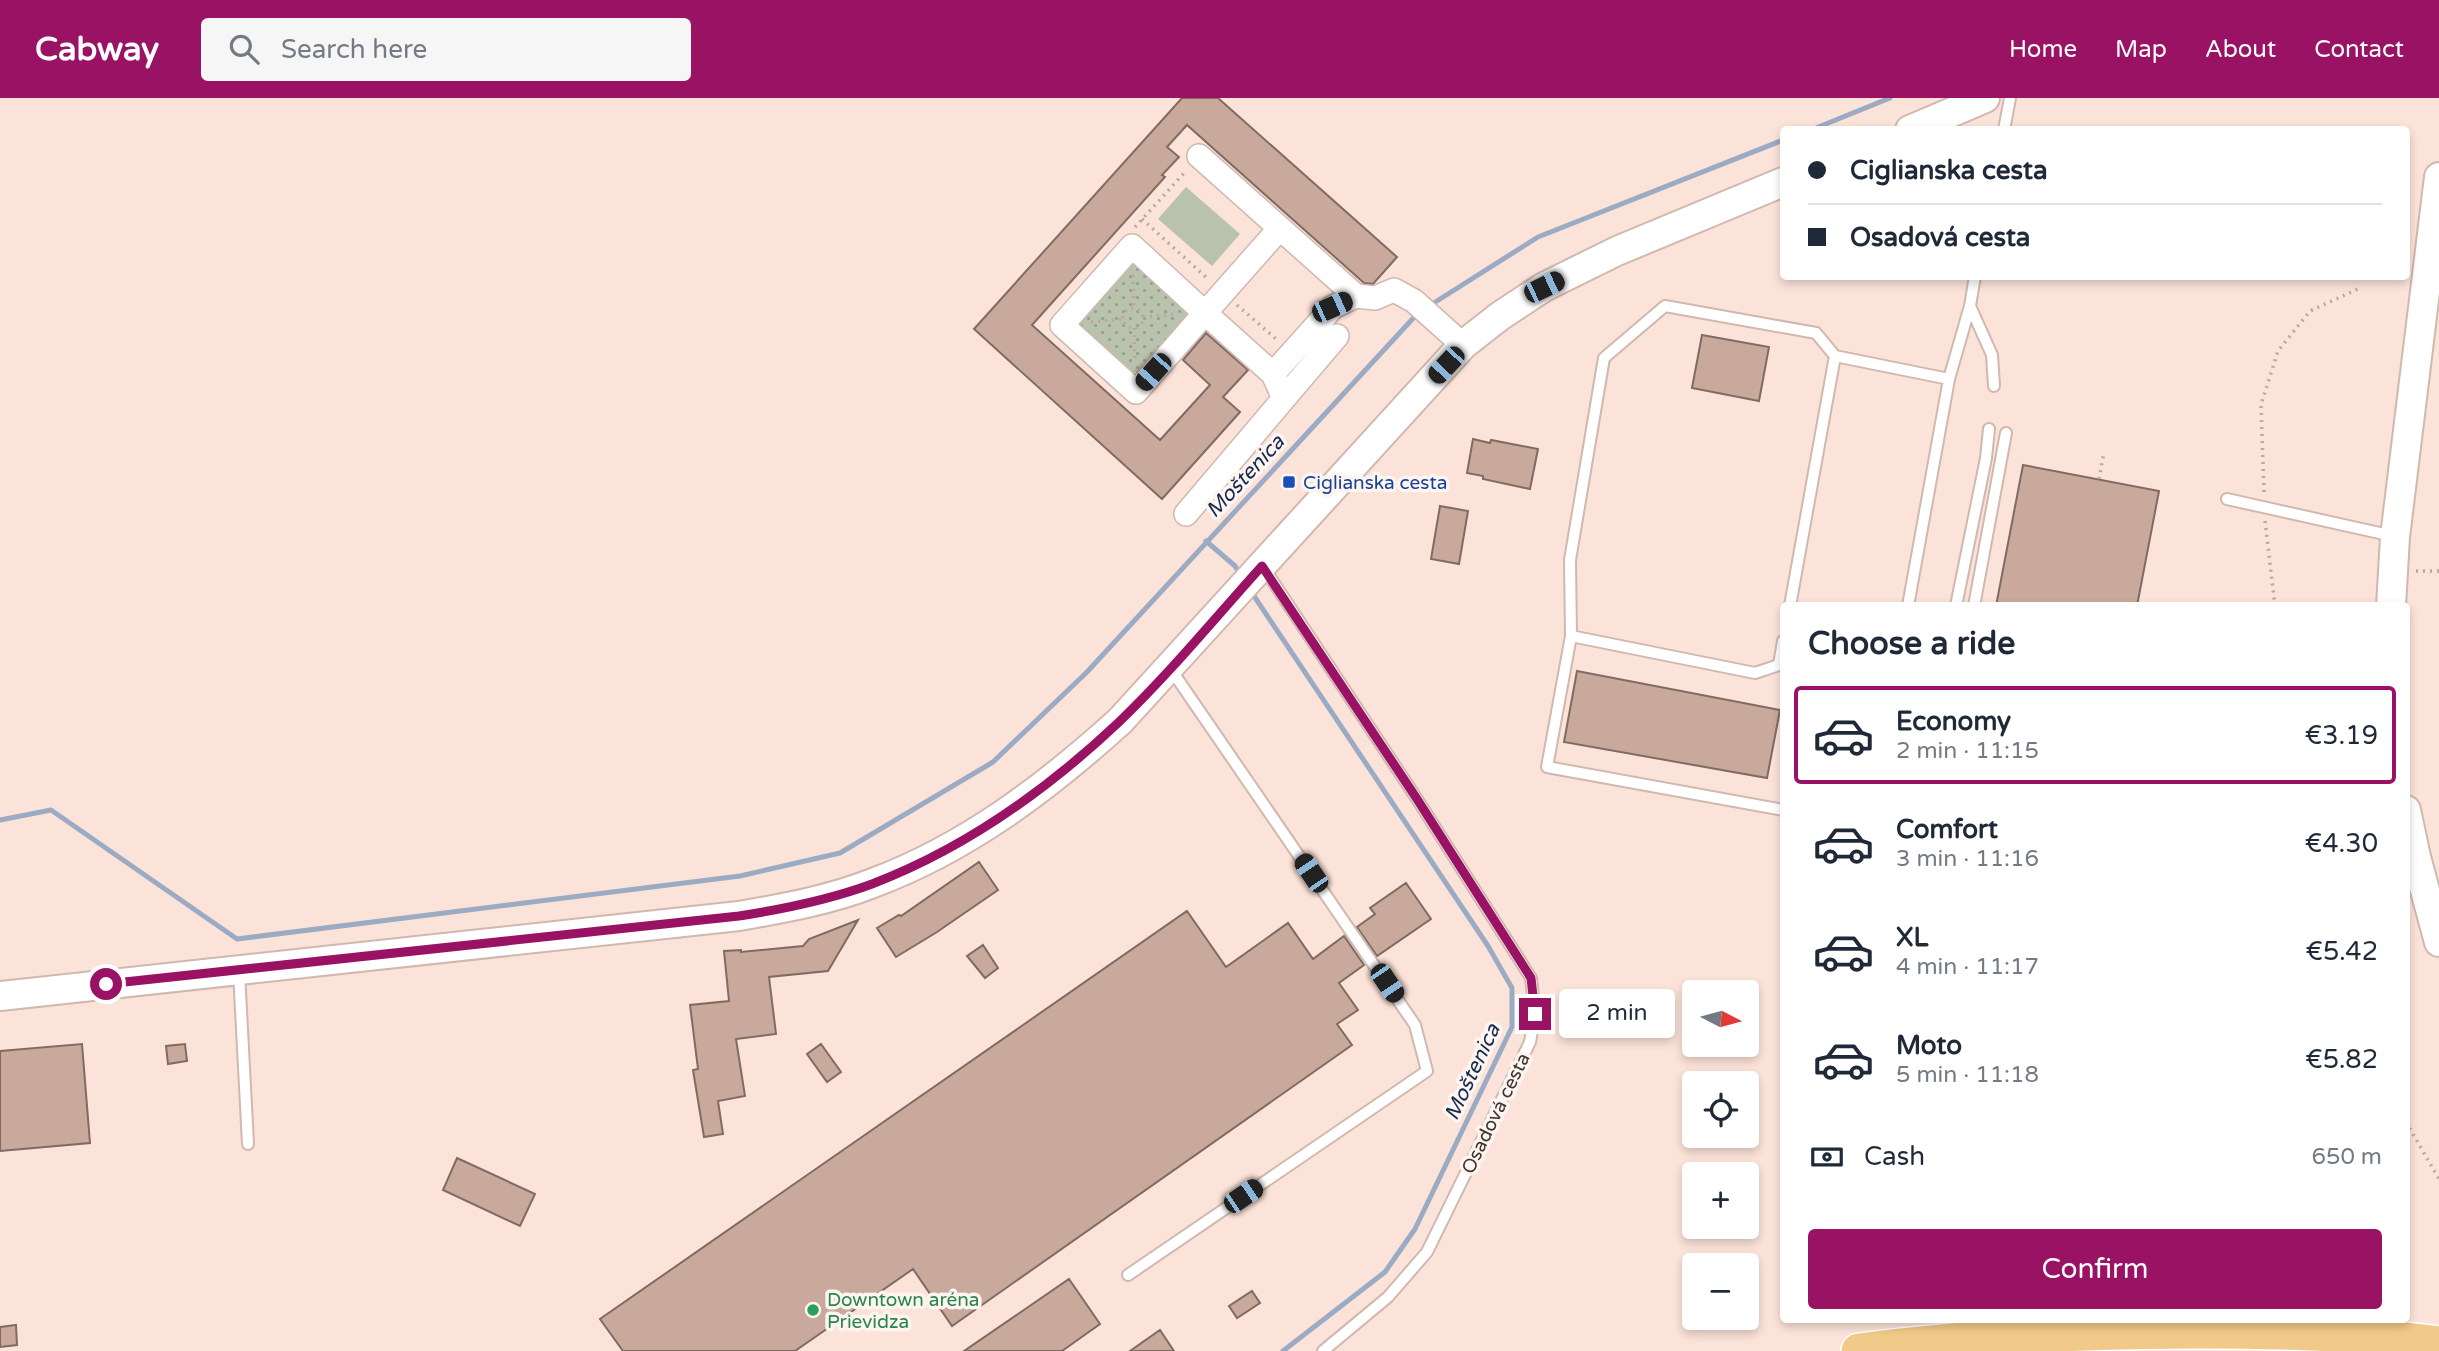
<!DOCTYPE html>
<meta charset="utf-8">
<style>
body{margin:0;font-family:"Varela Round",sans-serif;background:#f6f6f7;color:#1f2937;height:100vh;display:flex;flex-direction:column;font-size:26px;white-space:nowrap}
*{box-sizing:border-box;margin:0}
p{font-size:23px;color:#747a83}
.icon{flex:none;width:38px;height:38px;fill:none;stroke:currentColor;stroke-width:2;stroke-linecap:round;stroke-linejoin:round}
.map{position:relative;flex:1;overflow:hidden}
.drawer{position:absolute;left:1780px;top:504px;width:630px;height:721px;display:flex;flex-direction:column;background:#fff;border-radius:7px;box-shadow:0 4px 10px #0003}
.drawer>*{flex:none}
.banner{position:absolute;left:1780px;top:28px;width:630px;height:154px;border-radius:7px;box-shadow:0 4px 10px #0003;display:grid;align-content:center;height:154px;padding:0 28px;background:#fff}
.needle{width:46px;rotate:96deg}
.fabs{position:absolute;left:1682px;top:882px;display:grid;gap:14px}
.fabs a{display:grid;place-items:center;width:77px;height:77px;border-radius:7px;background:#fff;box-shadow:0 4px 10px #0003;font-size:35px}
.end{position:absolute;width:32px;height:32px;margin:-16px;border:9px solid #9a1264;background:#fff;box-shadow:0 0 0 4px #fff}
.from{border-radius:50%}
.bubble{position:absolute;height:49px;border-radius:7px;background:#fff;box-shadow:0 4px 10px #0003;font-size:23px;font-weight:600;line-height:49px;text-align:center}
.car{position:absolute;width:21px;height:42px;margin:-21px -10px;border-radius:9px;box-shadow:0 0 5px 2px #0007;background:linear-gradient(#222 24%,#8ab4d8 0 40%,#222 0 76%,#8ab4d8 0 86%,#222 0)}
.banner b{display:flex;align-items:center;gap:24px;height:66px;font-size:26px}
.banner b+b{border-top:2px solid #e0e1e3}
.banner i{width:18px;height:18px;background:#1f2937}
ul{padding:0;list-style:none}
li{display:flex;align-items:center;gap:21px;height:98px;margin:0 14px 10px;padding:0 14px;border:4px solid transparent;border-radius:7px}
li div{flex:1}
li b{display:block;font-size:26px}
li em{font-style:normal;font-weight:600}
li.current{border-color:#9a1264}
li>.icon{width:63px;height:63px;stroke-width:1.5}
h2{padding:0 28px;font-size:32px;line-height:84px}
.pay{display:flex;align-items:center;gap:18px;height:77px;padding:0 28px;font-size:26px}
.pay p{margin-inline-start:auto}
.cta{display:flex;gap:14px;margin-top:auto;padding:14px 28px}
.cta a{flex:1;height:80px;border-radius:7px;background:#9a1264;color:#fff;font-size:28px;font-weight:600;line-height:80px;text-align:center}
header{display:flex;align-items:center;gap:42px;box-sizing:border-box;height:98px;padding:0 35px;background:#9a1264;color:#fff}
header strong{font-size:33px}
nav{display:flex;gap:38px;margin-inline-start:auto;font-size:24px}
.search{width:490px;height:63px;background:#f6f6f7;display:flex;align-items:center;gap:18px;box-sizing:border-box;padding:0 24px;border-radius:7px;color:#747a83;font-size:26px}
.map>svg:first-child{display:block}
.grass{fill:url(#grass-dots)}
.park{fill:#b9c2ad}
.lines{fill:none;stroke-linecap:round;stroke-linejoin:round}
.stream{stroke:#9babc4;stroke-width:5}
.building{fill:#c8a99c;stroke:#806b62;stroke-width:2}
.service-casing{stroke:#d0b8af;stroke-width:14}
.minor-casing{stroke:#d0b8af;stroke-width:26}
.tertiary-casing{stroke:#d0b8af;stroke-width:32}
.primary-casing{stroke:#fff;stroke-width:38}
.path{stroke:#baa79f;stroke-width:3.5;stroke-dasharray:2 5;stroke-linecap:butt}
.service{stroke:#fff;stroke-width:10}
.minor{stroke:#fff;stroke-width:23}
.tertiary{stroke:#fff;stroke-width:28}
.primary{stroke:#f1c989;stroke-width:35}
.route{stroke:#9a1264;stroke-width:9}
.transit-dot{fill:#1a4fb4;stroke:#fef4f0;stroke-width:2.5}
.leisure-dot{fill:#2e9e5b;stroke:#fef4f0;stroke-width:2.5}
.labels{text-anchor:middle;stroke-width:7;stroke-linejoin:round;paint-order:stroke}
.transit-label{font-size:19px;fill:#164399;stroke:#fef4f0;text-anchor:start}
.street-label{font-size:19px;fill:#3e3531;stroke:#fef4f0}
.leisure-label{font-size:19px;fill:#27864d;stroke:#fef4f0;text-anchor:start}
.water-label{font-size:21px;font-style:italic;fill:#142b4e;stroke:#fef4f0}
</style>
<header>
<strong>Cabway</strong>
<div class="search"><svg class="icon" aria-label="search" viewBox="0 0 24 24"><circle cx="10" cy="10" r="6"/><path d="M15 15l6 6"/></svg>Search here</div>
<nav><a>Home</a><a>Map</a><a>About</a><a>Contact</a></nav>
</header>
<div class="map">
<svg width="2439" height="1253" viewBox="0 0 2439 1253">
<defs>
<pattern id="grass-dots" width="8" height="8" patternUnits="userSpaceOnUse" patternTransform="scale(1.75)"><rect width="8" height="8" fill="#b9c2ad"/><path d="M2 2h.1M6 6h.1" fill="none" stroke="#989e8d" stroke-width="1.8" stroke-linecap="round"/></pattern>
</defs>
<rect width="100%" height="100%" fill="#fce3d9"/>
<path class="grass" d="M1129,164H1140L1188,209L1189,223L1143,273L1129,275L1080,229V219Z"/>
<path class="park" d="M1186,89L1240,136L1212,168L1158,121Z"/>
<g class="lines">
<path class="stream" d="M1811,32L1890,0
M1429,208L1538,139L1783,42
M1206,443L1235,468L1241,478
M1250,492L1488,848L1512,890V929L1415,1131L1385,1174L1283,1253
M0,722L51,712L237,841L740,778L840,755L993,664L1087,574L1418,215"/>
</g>
<path class="building" d="M1182,0H1218L1397,159L1373,186L1364,185L1187,27L1167,49L1179,59L1162,77L1165,79L1032,227L1160,342L1210,287L1183,262L1206,235L1248,272L1223,299L1240,314L1162,401L974,231Z
M1702,237L1769,249L1759,303L1692,290Z
M1473,341L1490,345L1491,342L1538,351L1530,391L1483,381V378L1467,375Z
M2023,367L2159,393L2137,508H1996Z
M1440,408L1468,413L1459,466L1431,461Z
M1577,573L1780,612L1767,680L1564,644Z
M979,764L998,792L937,834L896,859L877,830L899,817L901,818Z
M1406,785L1431,821L1377,858L1357,829L1375,816L1370,810Z
M1187,813L1226,869L1288,825L1313,861L1344,838L1364,867L1339,885L1358,912L1337,926L1352,947L952,1228L913,1171L795,1253H623L600,1221Z
M858,822L828,873L769,879L776,936L736,941L745,998L718,1003L723,1036L704,1039L693,972L698,971L690,907L729,903L724,853L741,852V854L803,848L809,841Z
M983,847L998,870L985,880L967,858Z
M82,946L90,1045L0,1053V953Z
M185,946L187,963L168,966L166,948Z
M821,946L841,974L827,984L807,956Z
M457,1060L535,1096L520,1128L443,1092Z
M1069,1181L1100,1226L1062,1253H964Z
M1252,1193L1260,1205L1237,1220L1229,1208Z
M16,1227L17,1247L0,1249V1229Z
M1160,1232L1174,1253H1130Z"/>
<g class="lines">
<defs>
<path id="service" d="M2004,32L2010,0
M1975,178L1970,208L1992,257L1994,288
M2227,401L2393,438
M1264,470L1417,701L1531,880L1535,916L1530,944L1427,1154L1388,1199L1323,1253
M1790,508L1835,258
M1908,508L1949,281L1970,208
M1956,508L1986,360L1989,331
M1974,508L2006,335
M1571,538L1755,575L1779,567H1783
M1779,567L1783,543
M1783,712L1547,669L1571,538L1570,462L1604,260L1665,208L1816,235L1835,258L1949,281
M239,874L248,1046
M1128,1177L1427,973L1415,927L1170,570"/>
<path id="minor" d="M1199,58L1356,198L1375,200L1394,192L1414,203L1463,247
M1280,130L1205,215L1132,148L1062,227L1136,294L1205,215L1273,276L1284,300
M1273,276L1333,209L1356,198
M1186,416L1337,238"/>
<path id="tertiary" d="M1910,32L1985,0
M2391,508L2395,439L2439,79
M2406,712L2416,759L2439,844
M0,898L739,818C785,810 830,802 873,785C967,750 1047,689 1120,623L1463,247L1500,218L1544,189L1617,153L1783,84"/>
<path id="primary" d="M1859,1253C1972,1238 2085,1233 2199,1233C2280,1233 2359,1235 2439,1246"/>
</defs>
<use href="#service" class="service-casing"/>
<use href="#minor" class="minor-casing"/>
<use href="#tertiary" class="tertiary-casing"/>
<use href="#primary" class="primary-casing"/>
<path class="path" d="M1142,121L1208,181
M1135,129L1186,73
M1133,177L1134,210
M1237,207L1276,241
M1123 220a10 10 0 1 1 20 0a10 10 0 1 1-20 0Z
M1143,219L1176,216
M1091,224L1123,221
M1134,230L1135,263
M2099,381L2104,354
M2264,394L2261,307L2278,253L2310,213L2360,190
M2265,423L2275,508
M2416,473H2439
M2406,1024L2439,1081"/>
<use href="#service" class="service"/>
<use href="#minor" class="minor"/>
<use href="#tertiary" class="tertiary"/>
<use href="#primary" class="primary"/>
</g>
<g class="lines">
<path class="route" d="M106,886L739,818C784,811 829,802 872,786C964,751 1048,691 1119,624C1170,575 1215,520 1262,468L1417,701L1531,880L1535,916"/>
</g>
<rect class="transit-dot" x="1282" y="377" width="14" height="14" rx="3.5"/>
<circle class="leisure-dot" cx="813" cy="1212" r="7"/>
<g class="labels">
<g class="transit-label">
<text x="1303" y="391">Ciglianska cesta</text>
</g>
<g class="street-label">
<text transform="translate(1495 1015) rotate(-64)" y="7">Osadová cesta</text>
</g>
<g class="leisure-label">
<text x="827" y="1208">Downtown aréna<tspan x="827" dy="22">Prievidza</tspan></text>
</g>
<g class="water-label">
<text transform="translate(1245 378) rotate(-47)" y="7">Moštenica</text>
<text transform="translate(1472 974) rotate(-65)" y="7">Moštenica</text>
</g>
</g>
</svg>
<div class="fabs">
<a><svg class="needle" viewBox="-14 -14 28 28"><path d="M0-13l5 13h-10z" fill="#e53935"/><path d="M0 13l5-13h-10z" fill="#747a83"/></svg></a>
<a><svg class="icon" aria-label="locate" viewBox="0 0 24 24"><circle cx="12" cy="12" r="6"/><path d="M12 2v4M12 18v4M2 12h4M18 12h4"/></svg></a>
<a>+</a>
<a>−</a>
</div>
<i class="end from" style="left:106px;top:886px"></i>
<i class="end" style="left:1535px;top:916px"></i>
<div class="bubble" style="left:1559px;top:891px;width:116px">2 min</div>
<i class="car" style="left:1544px;top:189px;rotate:64deg"></i>
<i class="car" style="left:1332px;top:209px;rotate:66deg"></i>
<i class="car" style="left:1446px;top:267px;rotate:223deg"></i>
<i class="car" style="left:1153px;top:274px;rotate:222deg"></i>
<i class="car" style="left:1311px;top:775px;rotate:326deg"></i>
<i class="car" style="left:1387px;top:885px;rotate:146deg"></i>
<i class="car" style="left:1243px;top:1098px;rotate:56deg"></i>
<div class="banner">
<b><i class="from"></i>Ciglianska cesta</b>
<b><i></i>Osadová cesta</b>
</div>
<section class="drawer">
<h2>Choose a ride</h2>
<ul>
<li class="current"><svg class="icon" aria-label="car" viewBox="0 0 24 24"><path d="M5 17H2v-5l4-1 3-4h7l3 4 3 1v5h-3M9 17h6M6 11h13"/><circle cx="7" cy="17" r="2"/><circle cx="17" cy="17" r="2"/></svg><div><b>Economy</b><p>2 min · 11:15</p></div><em>€3.19</em></li>
<li><svg class="icon" aria-label="car" viewBox="0 0 24 24"><path d="M5 17H2v-5l4-1 3-4h7l3 4 3 1v5h-3M9 17h6M6 11h13"/><circle cx="7" cy="17" r="2"/><circle cx="17" cy="17" r="2"/></svg><div><b>Comfort</b><p>3 min · 11:16</p></div><em>€4.30</em></li>
<li><svg class="icon" aria-label="car" viewBox="0 0 24 24"><path d="M5 17H2v-5l4-1 3-4h7l3 4 3 1v5h-3M9 17h6M6 11h13"/><circle cx="7" cy="17" r="2"/><circle cx="17" cy="17" r="2"/></svg><div><b>XL</b><p>4 min · 11:17</p></div><em>€5.42</em></li>
<li><svg class="icon" aria-label="car" viewBox="0 0 24 24"><path d="M5 17H2v-5l4-1 3-4h7l3 4 3 1v5h-3M9 17h6M6 11h13"/><circle cx="7" cy="17" r="2"/><circle cx="17" cy="17" r="2"/></svg><div><b>Moto</b><p>5 min · 11:18</p></div><em>€5.82</em></li>
</ul>
<div class="pay"><svg class="icon" aria-label="cash" viewBox="0 0 24 24"><path d="M3 7h18v10H3z"/><circle cx="12" cy="12" r="2"/></svg>Cash<p>650 m</p></div>
<div class="cta"><a>Confirm</a></div>
</section>
</div>
